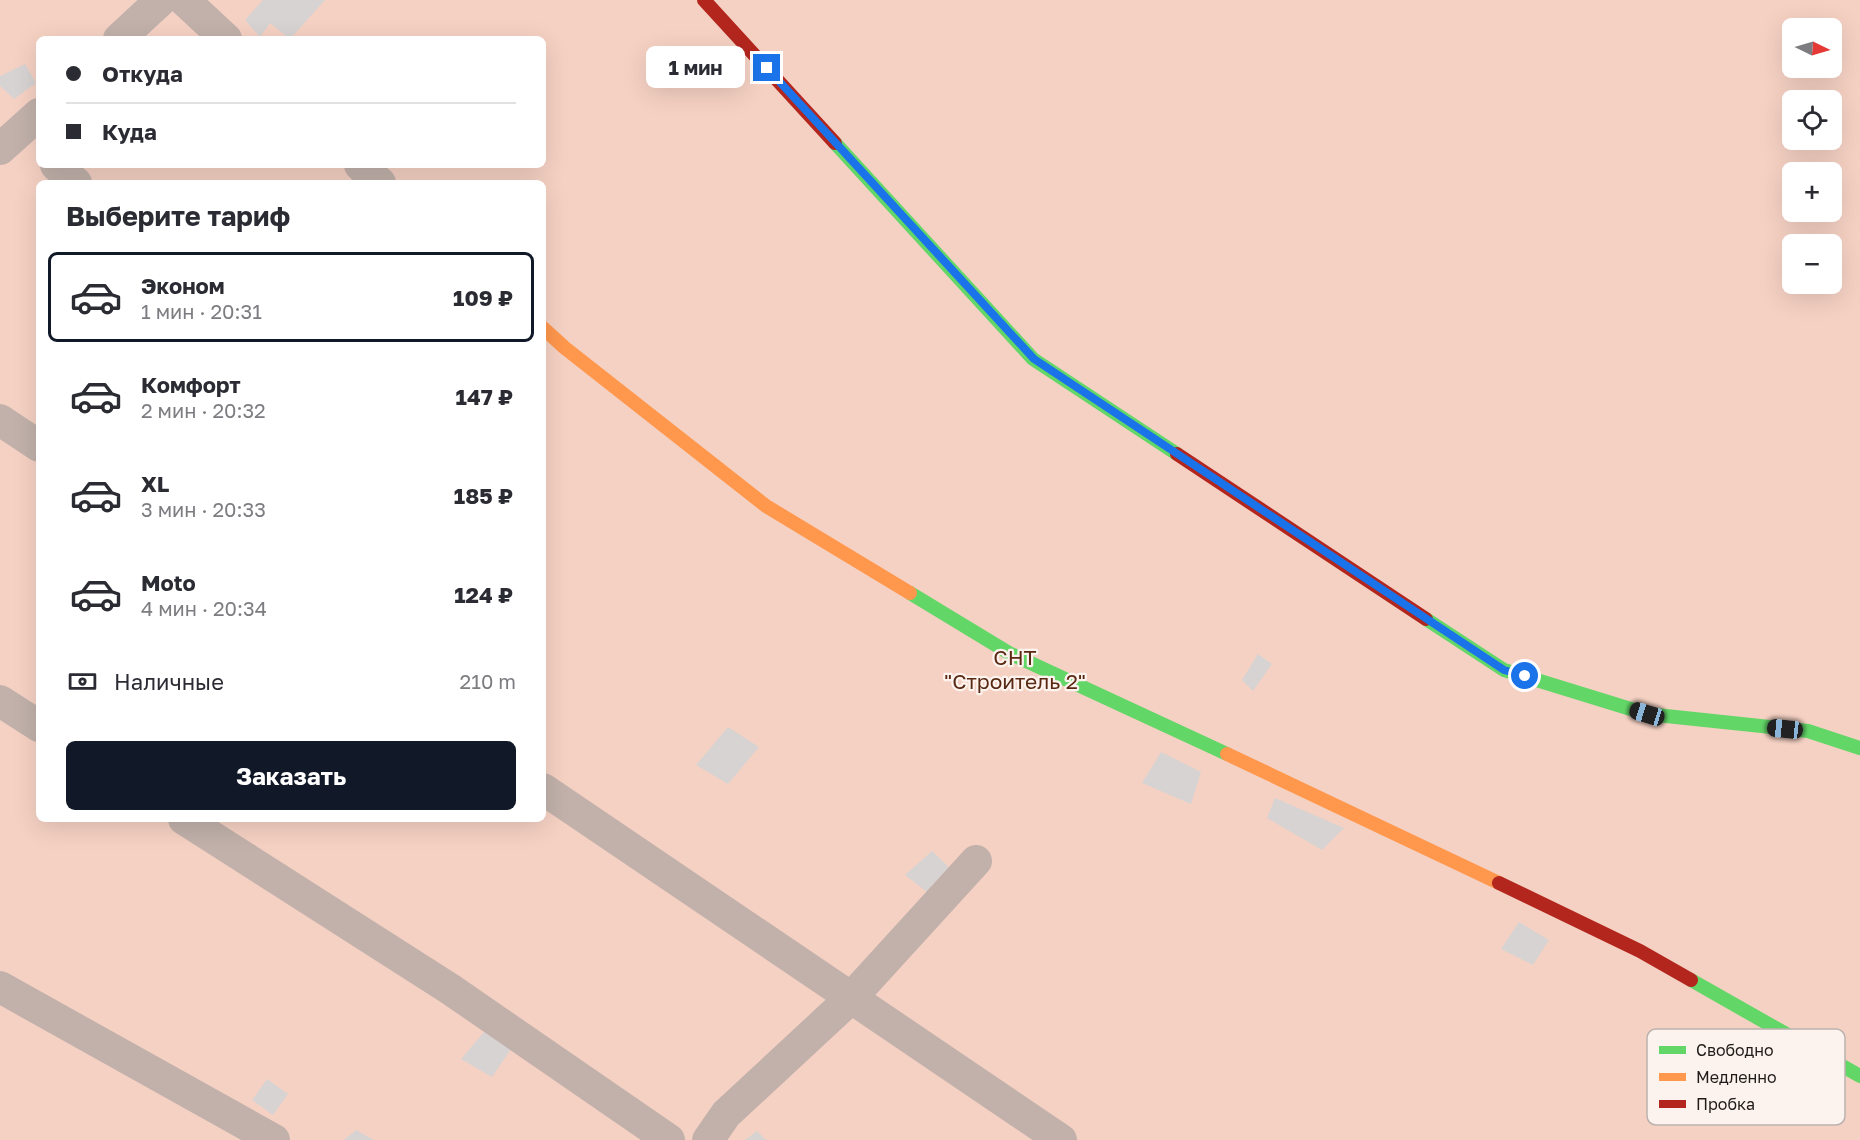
<!DOCTYPE html>
<html lang="ru">
<meta charset="utf-8">
<style>
body{margin:0;font-family:"Golos Text",sans-serif;background:#f2f2f3;color:#2b2b33;height:100vh;display:flex;flex-direction:column;font-size:22px;white-space:nowrap}
*{box-sizing:border-box;margin:0}
p{font-size:20px;color:#7c7c81}
.icon{flex:none;width:33px;height:33px;fill:none;stroke:currentColor;stroke-width:2;stroke-linecap:round;stroke-linejoin:round}
.map{position:relative;flex:1;overflow:hidden}
.drawer{position:absolute;left:36px;top:180px;width:510px;height:642px;display:flex;flex-direction:column;background:#fff;border-radius:9px;box-shadow:0 6px 24px #0002}
.drawer>*{flex:none}
.hud{position:absolute;left:36px;top:36px;width:510px;height:132px;border-radius:9px;box-shadow:0 6px 24px #0002;display:grid;align-content:center;height:132px;padding:0 30px;background:#fff}
.needle{width:39px;rotate:95deg}
.buttons{position:absolute;left:1782px;top:18px;display:grid;gap:12px}
.buttons a{display:grid;place-items:center;width:60px;height:60px;border-radius:9px;background:#fff;box-shadow:0 6px 24px #0002;font-size:30px}
.end{position:absolute;width:27px;height:27px;margin:-14px;border:8px solid #1a73e8;background:#fff;box-shadow:0 0 0 3px #fff}
.from{border-radius:50%}
.bubble{position:absolute;height:42px;border-radius:9px;background:#fff;box-shadow:0 6px 24px #0002;font-size:20px;font-weight:700;line-height:42px;text-align:center}
.car{position:absolute;width:18px;height:36px;margin:-18px -9px;border-radius:8px;box-shadow:0 0 4px 2px #0007;background:linear-gradient(#222 24%,#8ab4d8 0 40%,#222 0 76%,#8ab4d8 0 86%,#222 0)}
.hud b{display:flex;align-items:center;gap:21px;height:57px;font-size:22px}
.hud b+b{border-top:2px solid #e1e1e2}
.hud i{width:15px;height:15px;background:#2b2b33}
ul{padding:0;list-style:none}
li{display:flex;align-items:center;gap:18px;height:90px;margin:0 12px 9px;padding:0 18px;border:3px solid transparent;border-radius:9px}
li div{flex:1}
li b{display:block;font-size:22px}
li em{font-style:normal;font-weight:700}
li.active{border-color:#111827}
li>.icon{width:54px;height:54px;stroke-width:1.5}
h2{padding:0 30px;font-size:27px;line-height:72px}
.pay{display:flex;align-items:center;gap:15px;height:66px;padding:0 30px;font-size:22px}
.pay p{margin-inline-start:auto}
.button{display:flex;gap:12px;margin-top:auto;padding:12px 30px}
.button a{flex:1;height:69px;border-radius:9px;background:#111827;color:#fff;font-size:24px;font-weight:700;line-height:69px;text-align:center}
.map>svg:first-child{display:block}
.green{fill:#f5d1c3;fill-rule:evenodd}
.building{fill:#d7d3d2}
.lines{fill:none;stroke-linecap:round;stroke-linejoin:round}
.street{stroke:#c2b1ab;stroke-width:32}
.fast{stroke:#63d668;stroke-width:14}
.slow{stroke:#ff974d;stroke-width:14}
.jam{stroke:#b3261e;stroke-width:14}
.route{stroke:#1a73e8;stroke-width:8}
.labels{text-anchor:middle;stroke-width:4.5;stroke-linejoin:round;paint-order:stroke}
.park-label{font-size:21px;fill:#592913;stroke:#fdf3ee}
.key{fill:#fdf3ee;stroke:#bab2ae;stroke-width:1.5}
.key-label{font-size:16px;fill:#1e1b19}
</style>
<div class="map">
<svg width="1860" height="1140" viewBox="0 0 1860 1140">
<rect width="100%" height="100%" fill="#faf4f2"/>
<path class="green" d="M0,0H1860V1140H0ZM1792,28H1832V68H1792ZM39,39H543V165H39ZM1792,100H1832V140H1792ZM1792,172H1832V212H1792ZM39,183H543V819H39ZM1792,244H1832V284H1792Z"/>
<path class="building" d="M263,0H325L290,39L270,23L260,37L245,20Z
M25,64L36,83L14,99L0,86V76Z
M1258,654L1272,664L1253,691L1242,680Z
M728,727L759,747L728,784L696,765Z
M1161,752L1201,772L1191,804L1142,783Z
M1275,798L1344,828L1322,850L1267,818Z
M932,851L952,870L931,895L905,875Z
M1519,922L1549,940L1533,965L1501,949Z
M485,1031L511,1049L492,1077L461,1059Z
M267,1079L288,1094L273,1115L252,1100Z
M356,1130L374,1140H344Z
M757,1131L766,1140H745Z"/>
<g class="lines">
<path class="street" d="M184,0L226,39
M119,39L161,0
M0,149L39,114
M56,165L76,183
M360,165L380,183
M0,420L39,446
M0,701L39,726
M543,789L1061,1140
M184,819L450,989L669,1140
M0,987L274,1140
M708,1140L726,1114L851,998L976,861"/>
<path class="fast" d="M835,143L1033,359L1177,454
M910,593L1009,653L1227,754
M1426,619L1504,670L1647,714L1808,731L1860,748
M1691,980L1860,1076"/>
<path class="slow" d="M543,328L565,348L766,506L910,593
M1227,754L1499,883"/>
<path class="jam" d="M704,0L835,143
M1177,454L1426,619
M1499,883L1640,951L1691,980"/>
</g>
<g class="lines">
<path class="route" d="M767,68L1034,359L1504,670L1525,676"/>
</g>
<g class="labels">
<g class="park-label">
<text x="1015" y="665">СНТ<tspan x="1015" dy="24">"Строитель 2"</tspan></text>
</g>
</g>
<rect x="1647" y="1029" width="198" height="96" rx="9" class="key"/>
<rect x="1659" y="1046" width="27" height="8" fill="#63d668"/>
<rect x="1659" y="1073" width="27" height="8" fill="#ff974d"/>
<rect x="1659" y="1100" width="27" height="8" fill="#b3261e"/>
<g class="key-label">
<text x="1696" y="1056">Свободно</text>
<text x="1696" y="1083">Медленно</text>
<text x="1696" y="1110">Пробка</text>
</g>
</svg>
<div class="buttons">
<a><svg class="needle" viewBox="-14 -14 28 28"><path d="M0-13l5 13h-10z" fill="#e53935"/><path d="M0 13l5-13h-10z" fill="#7c7c81"/></svg></a>
<a><svg class="icon" aria-label="locate" viewBox="0 0 24 24"><circle cx="12" cy="12" r="6"/><path d="M12 2v4M12 18v4M2 12h4M18 12h4"/></svg></a>
<a>+</a>
<a>−</a>
</div>
<i class="end from" style="left:1525px;top:676px"></i>
<i class="end" style="left:767px;top:68px"></i>
<div class="bubble" style="left:646px;top:46px;width:99px">1 мин</div>
<i class="car" style="left:1647px;top:714px;rotate:287deg"></i>
<i class="car" style="left:1785px;top:729px;rotate:276deg"></i>
<div class="hud">
<b><i class="from"></i>Откуда</b>
<b><i></i>Куда</b>
</div>
<section class="drawer">
<h2>Выберите тариф</h2>
<ul>
<li class="active"><svg class="icon" aria-label="car" viewBox="0 0 24 24"><path d="M5 17H2v-5l4-1 3-4h7l3 4 3 1v5h-3M9 17h6M6 11h13"/><circle cx="7" cy="17" r="2"/><circle cx="17" cy="17" r="2"/></svg><div><b>Эконом</b><p>1 мин · 20:31</p></div><em>109 ₽</em></li>
<li><svg class="icon" aria-label="car" viewBox="0 0 24 24"><path d="M5 17H2v-5l4-1 3-4h7l3 4 3 1v5h-3M9 17h6M6 11h13"/><circle cx="7" cy="17" r="2"/><circle cx="17" cy="17" r="2"/></svg><div><b>Комфорт</b><p>2 мин · 20:32</p></div><em>147 ₽</em></li>
<li><svg class="icon" aria-label="car" viewBox="0 0 24 24"><path d="M5 17H2v-5l4-1 3-4h7l3 4 3 1v5h-3M9 17h6M6 11h13"/><circle cx="7" cy="17" r="2"/><circle cx="17" cy="17" r="2"/></svg><div><b>XL</b><p>3 мин · 20:33</p></div><em>185 ₽</em></li>
<li><svg class="icon" aria-label="car" viewBox="0 0 24 24"><path d="M5 17H2v-5l4-1 3-4h7l3 4 3 1v5h-3M9 17h6M6 11h13"/><circle cx="7" cy="17" r="2"/><circle cx="17" cy="17" r="2"/></svg><div><b>Moto</b><p>4 мин · 20:34</p></div><em>124 ₽</em></li>
</ul>
<div class="pay"><svg class="icon" aria-label="cash" viewBox="0 0 24 24"><path d="M3 7h18v10H3z"/><circle cx="12" cy="12" r="2"/></svg>Наличные<p>210 m</p></div>
<div class="button"><a>Заказать</a></div>
</section>
</div>
